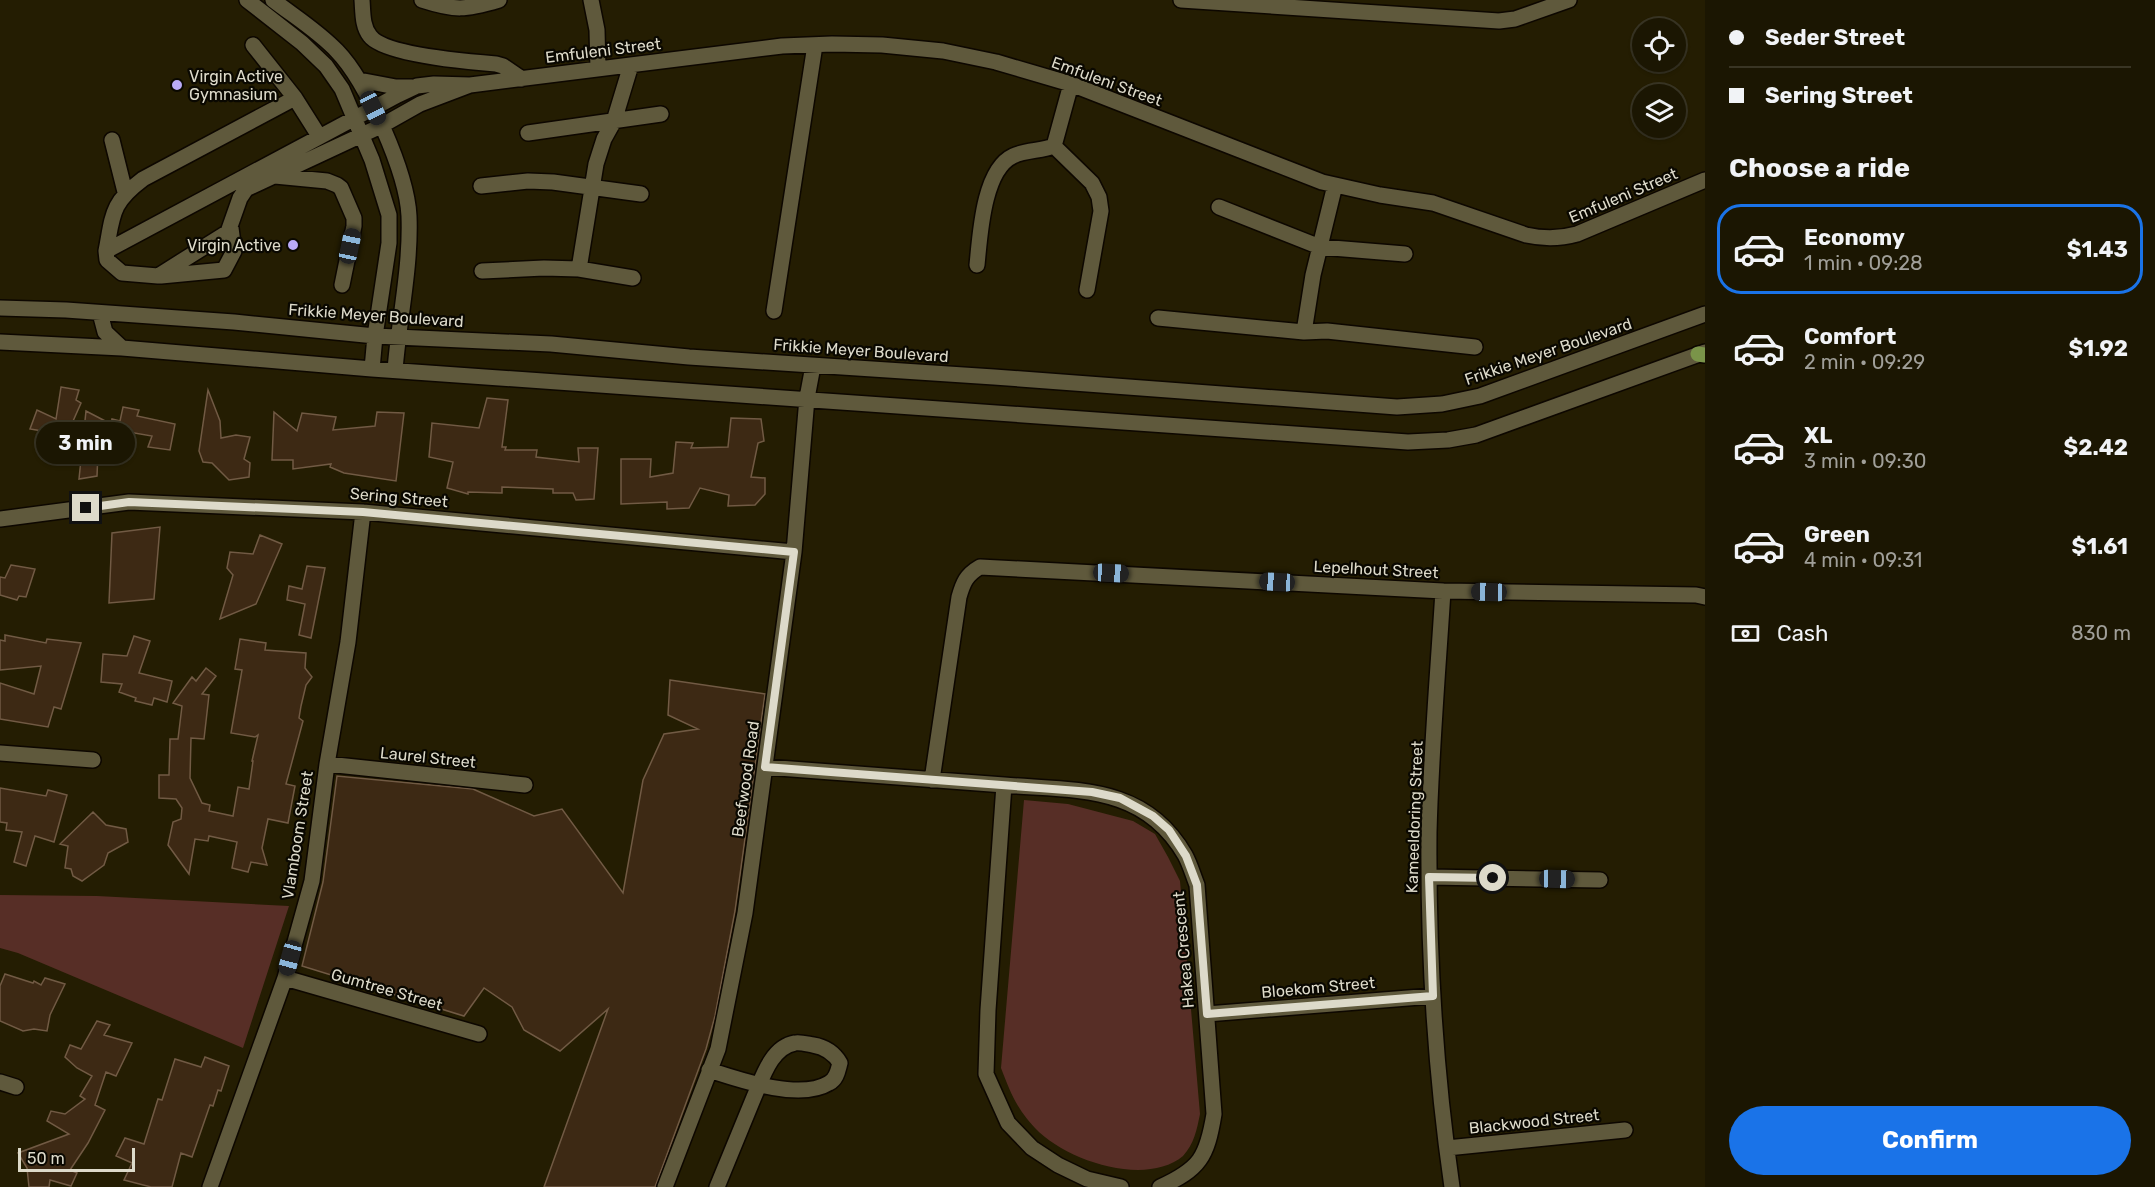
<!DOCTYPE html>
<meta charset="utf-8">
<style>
body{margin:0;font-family:Rubik,sans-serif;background:#241f0c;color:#f1f3f6;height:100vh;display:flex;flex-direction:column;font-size:22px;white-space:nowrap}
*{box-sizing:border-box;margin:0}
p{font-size:20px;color:#a09f99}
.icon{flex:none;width:33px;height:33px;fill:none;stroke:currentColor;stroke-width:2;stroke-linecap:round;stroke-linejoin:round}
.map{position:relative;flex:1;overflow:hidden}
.sheet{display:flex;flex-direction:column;background:#1b1602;width:450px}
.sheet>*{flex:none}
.top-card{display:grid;align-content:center;height:132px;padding:0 24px;background:#1b1602}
.buttons{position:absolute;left:1632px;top:18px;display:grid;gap:12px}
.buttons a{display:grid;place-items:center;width:54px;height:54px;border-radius:50%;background:#1b1602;box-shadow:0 2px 4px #0004,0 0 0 2px #393524;font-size:30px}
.scale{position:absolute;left:18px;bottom:15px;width:117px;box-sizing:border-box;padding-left:6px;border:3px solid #dddaca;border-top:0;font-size:16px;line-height:21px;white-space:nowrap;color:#dddaca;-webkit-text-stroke:4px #0a0801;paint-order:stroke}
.end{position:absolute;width:27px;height:27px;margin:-14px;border:8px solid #dddaca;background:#111;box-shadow:0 0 0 3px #111}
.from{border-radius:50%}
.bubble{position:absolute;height:42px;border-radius:21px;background:#1b1602;box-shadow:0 2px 4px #0004,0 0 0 2px #393524;font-size:20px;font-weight:700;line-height:42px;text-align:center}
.car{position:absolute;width:18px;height:36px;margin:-18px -9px;border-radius:8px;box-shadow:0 0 4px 2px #0007;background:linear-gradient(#222 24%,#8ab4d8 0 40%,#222 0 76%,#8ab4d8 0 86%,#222 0)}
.top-card b{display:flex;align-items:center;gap:21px;height:57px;font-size:22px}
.top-card b+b{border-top:2px solid #393524}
.top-card i{width:15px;height:15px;background:#f1f3f6}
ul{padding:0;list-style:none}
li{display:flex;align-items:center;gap:18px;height:90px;margin:0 12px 9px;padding:0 12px;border:3px solid transparent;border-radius:24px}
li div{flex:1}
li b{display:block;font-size:22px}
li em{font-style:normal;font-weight:700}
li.active{border-color:#1a73e8}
li>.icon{width:54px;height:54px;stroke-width:1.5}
h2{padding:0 24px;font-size:27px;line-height:72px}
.pay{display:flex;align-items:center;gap:15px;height:66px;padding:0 24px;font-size:22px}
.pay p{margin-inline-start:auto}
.cta{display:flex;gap:12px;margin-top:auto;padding:12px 24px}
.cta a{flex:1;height:69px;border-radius:36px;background:#1a73e8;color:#fff;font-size:24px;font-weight:700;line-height:69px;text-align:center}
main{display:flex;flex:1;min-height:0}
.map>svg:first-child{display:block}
.green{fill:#572e26}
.building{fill:#3d2914;stroke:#715a44;stroke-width:1.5}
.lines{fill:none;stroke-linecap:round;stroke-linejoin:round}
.minor-casing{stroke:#0d0700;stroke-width:18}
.major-casing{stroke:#0d0700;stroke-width:18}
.minor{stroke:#5f593c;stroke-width:15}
.major{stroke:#7a9449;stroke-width:15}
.route{stroke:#dddaca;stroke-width:8}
.poi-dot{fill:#b9aaf7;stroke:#0a0801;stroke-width:2}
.labels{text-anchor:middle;stroke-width:4.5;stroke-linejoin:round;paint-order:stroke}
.street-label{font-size:16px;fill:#dddaca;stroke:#0a0801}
.poi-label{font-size:16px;fill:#dddaca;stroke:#0a0801;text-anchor:start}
</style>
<main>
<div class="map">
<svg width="1705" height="1187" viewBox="0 0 1705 1187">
<rect width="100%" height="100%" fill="#241d02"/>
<path class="green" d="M1024,800L1068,804L1133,821L1155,834L1168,857L1180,881L1200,1114C1197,1129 1194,1144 1183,1156C1146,1187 1066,1161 1035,1128C1016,1107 1011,1094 1001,1068Z
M0,895L97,896L289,906L243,1048L18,953L0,948Z"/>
<path class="building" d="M61,387L79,390L76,400L81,403L62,446L43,435L42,431L30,429L37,410L56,419Z
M208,390L220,421L221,438L236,435L250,437L244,459L250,463L249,477L229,480L212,463L203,462L199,451Z
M487,398L508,400L502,447H506L505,450H537L536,457L579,462L578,448H598L594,499L576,500L573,493H553V489L502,487V493L468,492V494L447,488L453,462L429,457L432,423L479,428Z
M123,407L139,410L137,416L175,424L170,450L148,447L152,436L129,432L124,443H117L113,451L98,452L97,476L79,479L86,411L111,424L112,419L120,421Z
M274,412L297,431L302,413L336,417L333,430L375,426L377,412L404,413L396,481L344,473L330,467L331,464L293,469V460H272Z
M731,418L761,419L764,441L758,443L751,477L765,478V494L755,505L728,506L729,495L700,488L689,508L667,509V502L621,504V459H651L650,477L673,473L676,442L693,443L691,448L728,447Z
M160,527L154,599L109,603L112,533Z
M260,535L282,544L256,604L220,619L233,575L227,568L230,552L253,554Z
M11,565L35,569L26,597L19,596L17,600L0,595V577L5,578Z
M307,566L325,568L311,638L299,635L305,604L287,600L289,586L302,589Z
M5,635L46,643L47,639L81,643L61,709L54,707L48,727L0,719V683L34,694L41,666L0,670V640L5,641Z
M134,636L150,641L139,673L172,681L167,702L154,698L152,705L135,701L136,698L119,692L122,684L101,682L103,654L127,656Z
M240,639L266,643L265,650L306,653L305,668L312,677L306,685L301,706L299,718L303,721L286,784L295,786L288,823L268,819L262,848L267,865L251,862L248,872L232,868L237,842L209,836L208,841L195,839L189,874L168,845L173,822L181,819L182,808L176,799L159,798V775H169L170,739H178L182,706L173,703L192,677L196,681L206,668L216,676L202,694L209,695L204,739L191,738L190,778L202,803L210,805L209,811L233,816L238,787L249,789L253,761H252L258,735L255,737L231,733L242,670L235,669Z
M670,680L765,694L735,911L715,1016L706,1049L655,1187H544L608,1009L560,1051L524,1030L512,1007L484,988L464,1016L302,966L323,882L337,776L473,789L534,816L562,809L623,893L643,780L664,734L698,729L668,715Z
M0,788L46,796L48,790L67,795L54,842L35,836L26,866L14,862L22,832L6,830L7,823L0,822Z
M93,812L106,825L126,829L128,842L108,853L104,865L82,881L73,876L71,869L65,868L68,846L60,844Z
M5,974L33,983L34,981L41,985L45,978L65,984L50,1015L47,1031L34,1029L23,1031L0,1021V986Z
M97,1021L110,1025L104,1035L132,1043L116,1076L106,1072L95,1105L105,1110L88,1143L70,1170L77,1173L71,1186L50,1180L49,1187H29L27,1168L18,1153L69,1134L47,1121L51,1111L65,1114L85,1099L80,1096L92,1076L77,1068L65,1057L70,1045L81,1049Z
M205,1057L229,1066L221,1091L218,1090L213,1106L210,1105L192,1157L181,1153L172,1187H151L124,1180L132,1163L116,1156L125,1138L144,1144L158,1099L162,1100L175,1059L201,1067Z"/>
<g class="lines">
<defs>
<path id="minor" d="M247,0L302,43L326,66L342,89L372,160L389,215V243L375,336L372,369
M273,0C295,17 318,31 337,51C367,82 407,173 409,216C411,267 399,319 395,370
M362,0C363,12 362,26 370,36C384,55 471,62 496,64L503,66L522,79
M422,0C456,11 465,10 499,0
M591,0L597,30L598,69
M1181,0L1499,21L1515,19L1569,0
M253,45L295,98L319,136
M359,80L396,87H412
M470,85L420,104L381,126L246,189L240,198L228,232L158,276L122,273L107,260L106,251L398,95L417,86L434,84L470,85L782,46L832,44L882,45L943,51L996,62L1071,84L1322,182L1380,195L1433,203L1526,235C1544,239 1559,239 1577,234L1705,180
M528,133L661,114
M112,140L125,192
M1054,146L1092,183L1099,197L1101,211L1087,290
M275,176L327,181L337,185L341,188L354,218V226L342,285
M481,186L528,181L553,182L641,194
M1219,207L1320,247L1405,254
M106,251C113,214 111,203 143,179L295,98
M977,265C980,236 983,170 1013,156C1025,150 1041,151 1054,146L1071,84
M579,269L596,164L604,139L614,121L631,65
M482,271L544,268L579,269L633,278
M161,276L224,270L234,251L231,228
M0,308L66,310L234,322L375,336L551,344L689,357L994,377L1397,407L1442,404L1480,396L1705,314
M774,311L815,45
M100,313L105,332L122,348
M1158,318L1304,332L1327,331L1475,347
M1304,332L1313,275L1335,185
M0,342L122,348L372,369L1408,442L1448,440L1476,435L1705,352
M0,519L129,502L363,512L794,552
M1443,591C1438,671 1431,752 1429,832C1428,950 1435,1070 1452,1187
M0,753L93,760
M327,764L525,785
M765,767L1004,785
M932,780L959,597C963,583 966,575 980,567L1443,591L1696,595L1705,597
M1429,877L1600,880
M285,978L479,1034
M1207,1014L1433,996
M709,1070C740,1080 800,1101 829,1083C837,1079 838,1070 840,1063C834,1053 825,1047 813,1045C807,1044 800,1042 795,1043C771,1047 762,1079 754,1097L717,1187
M0,1082L16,1087
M1447,1148L1625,1130
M210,1187L285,978L312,881L327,764L348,642L363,512
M665,1187L718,1049L745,913L794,552L807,398L813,366
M1121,1187L1087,1179L1058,1165L1032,1148L1008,1123L986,1074L988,1010L1004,785C1076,791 1144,784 1185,855C1190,864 1193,875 1197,885L1214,1114C1207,1157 1200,1169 1160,1187"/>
<path id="major" d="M1698,354L1705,355"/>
</defs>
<use href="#minor" class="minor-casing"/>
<use href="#major" class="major-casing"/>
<use href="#minor" class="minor"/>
<use href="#major" class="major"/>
</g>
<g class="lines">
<path class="route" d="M86,508L129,502L363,512L794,552L765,767L1092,792L1120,798L1153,816L1169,830L1186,856L1197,885L1207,1014L1433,996L1429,877L1493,878"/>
</g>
<g class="poi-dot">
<circle cx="177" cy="85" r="6"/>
<circle cx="293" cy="245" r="6"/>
</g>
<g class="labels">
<g class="street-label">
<text transform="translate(603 50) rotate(-7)" y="6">Emfuleni Street</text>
<text transform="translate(1107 81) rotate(20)" y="6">Emfuleni Street</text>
<text transform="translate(1623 195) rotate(-23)" y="6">Emfuleni Street</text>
<text transform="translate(376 315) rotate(4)" y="6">Frikkie Meyer Boulevard</text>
<text transform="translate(861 350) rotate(4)" y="6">Frikkie Meyer Boulevard</text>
<text transform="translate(1548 351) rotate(-19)" y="6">Frikkie Meyer Boulevard</text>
<text transform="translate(399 497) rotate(5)" y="6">Sering Street</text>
<text transform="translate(1376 569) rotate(3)" y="6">Lepelhout Street</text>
<text transform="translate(428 757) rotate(6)" y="6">Laurel Street</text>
<text transform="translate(745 779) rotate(-82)" y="6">Beefwood Road</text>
<text transform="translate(1414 817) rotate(-88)" y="6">Kameeldoring Street</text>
<text transform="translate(297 835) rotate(-81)" y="6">Vlamboom Street</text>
<text transform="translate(1183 950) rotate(-95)" y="6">Hakea Crescent</text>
<text transform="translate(1318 987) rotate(-5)" y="6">Bloekom Street</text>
<text transform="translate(387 989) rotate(16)" y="6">Gumtree Street</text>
<text transform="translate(1534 1121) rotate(-6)" y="6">Blackwood Street</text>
</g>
<g class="poi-label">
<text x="189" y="82">Virgin Active<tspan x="189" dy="18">Gymnasium</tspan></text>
<text x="281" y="251" text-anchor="end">Virgin Active</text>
</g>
</g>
</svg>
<div class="buttons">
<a><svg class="icon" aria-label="locate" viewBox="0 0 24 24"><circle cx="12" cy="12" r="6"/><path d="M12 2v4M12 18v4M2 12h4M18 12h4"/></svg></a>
<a><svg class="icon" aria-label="layers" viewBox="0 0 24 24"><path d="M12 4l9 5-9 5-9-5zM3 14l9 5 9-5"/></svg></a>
</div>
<div class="scale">50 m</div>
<i class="end from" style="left:1493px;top:878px"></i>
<i class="end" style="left:86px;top:508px"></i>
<div class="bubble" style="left:36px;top:422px;width:99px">3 min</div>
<i class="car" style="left:373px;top:108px;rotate:154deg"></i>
<i class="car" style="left:350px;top:246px;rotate:12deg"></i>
<i class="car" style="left:1111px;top:573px;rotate:93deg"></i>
<i class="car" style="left:1277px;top:582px;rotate:273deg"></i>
<i class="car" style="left:1489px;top:592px;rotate:271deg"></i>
<i class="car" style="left:1557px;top:879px;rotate:91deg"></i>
<i class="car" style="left:290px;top:958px;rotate:195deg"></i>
</div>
<section class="sheet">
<div class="top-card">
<b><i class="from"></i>Seder Street</b>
<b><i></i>Sering Street</b>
</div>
<h2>Choose a ride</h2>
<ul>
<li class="active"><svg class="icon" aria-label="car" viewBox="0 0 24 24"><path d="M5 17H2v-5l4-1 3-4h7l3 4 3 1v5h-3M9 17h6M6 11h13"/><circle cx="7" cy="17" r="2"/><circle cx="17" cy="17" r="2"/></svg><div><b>Economy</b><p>1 min · 09:28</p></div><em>$1.43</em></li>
<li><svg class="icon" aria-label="car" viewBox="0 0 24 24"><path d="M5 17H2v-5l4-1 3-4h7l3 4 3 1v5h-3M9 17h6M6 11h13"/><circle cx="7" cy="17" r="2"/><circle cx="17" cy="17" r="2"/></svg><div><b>Comfort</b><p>2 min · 09:29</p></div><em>$1.92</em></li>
<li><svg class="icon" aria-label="car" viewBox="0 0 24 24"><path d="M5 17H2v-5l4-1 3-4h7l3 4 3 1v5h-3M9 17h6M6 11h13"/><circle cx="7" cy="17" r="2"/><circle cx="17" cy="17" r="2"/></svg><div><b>XL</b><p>3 min · 09:30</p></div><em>$2.42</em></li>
<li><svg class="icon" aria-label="car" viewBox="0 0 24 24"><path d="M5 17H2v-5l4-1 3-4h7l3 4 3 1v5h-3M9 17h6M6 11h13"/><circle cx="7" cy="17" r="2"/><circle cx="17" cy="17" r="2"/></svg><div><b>Green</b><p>4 min · 09:31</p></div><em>$1.61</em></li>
</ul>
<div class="pay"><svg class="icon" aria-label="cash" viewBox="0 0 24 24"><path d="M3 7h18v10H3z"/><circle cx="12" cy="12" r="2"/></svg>Cash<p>830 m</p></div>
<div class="cta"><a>Confirm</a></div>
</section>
</main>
